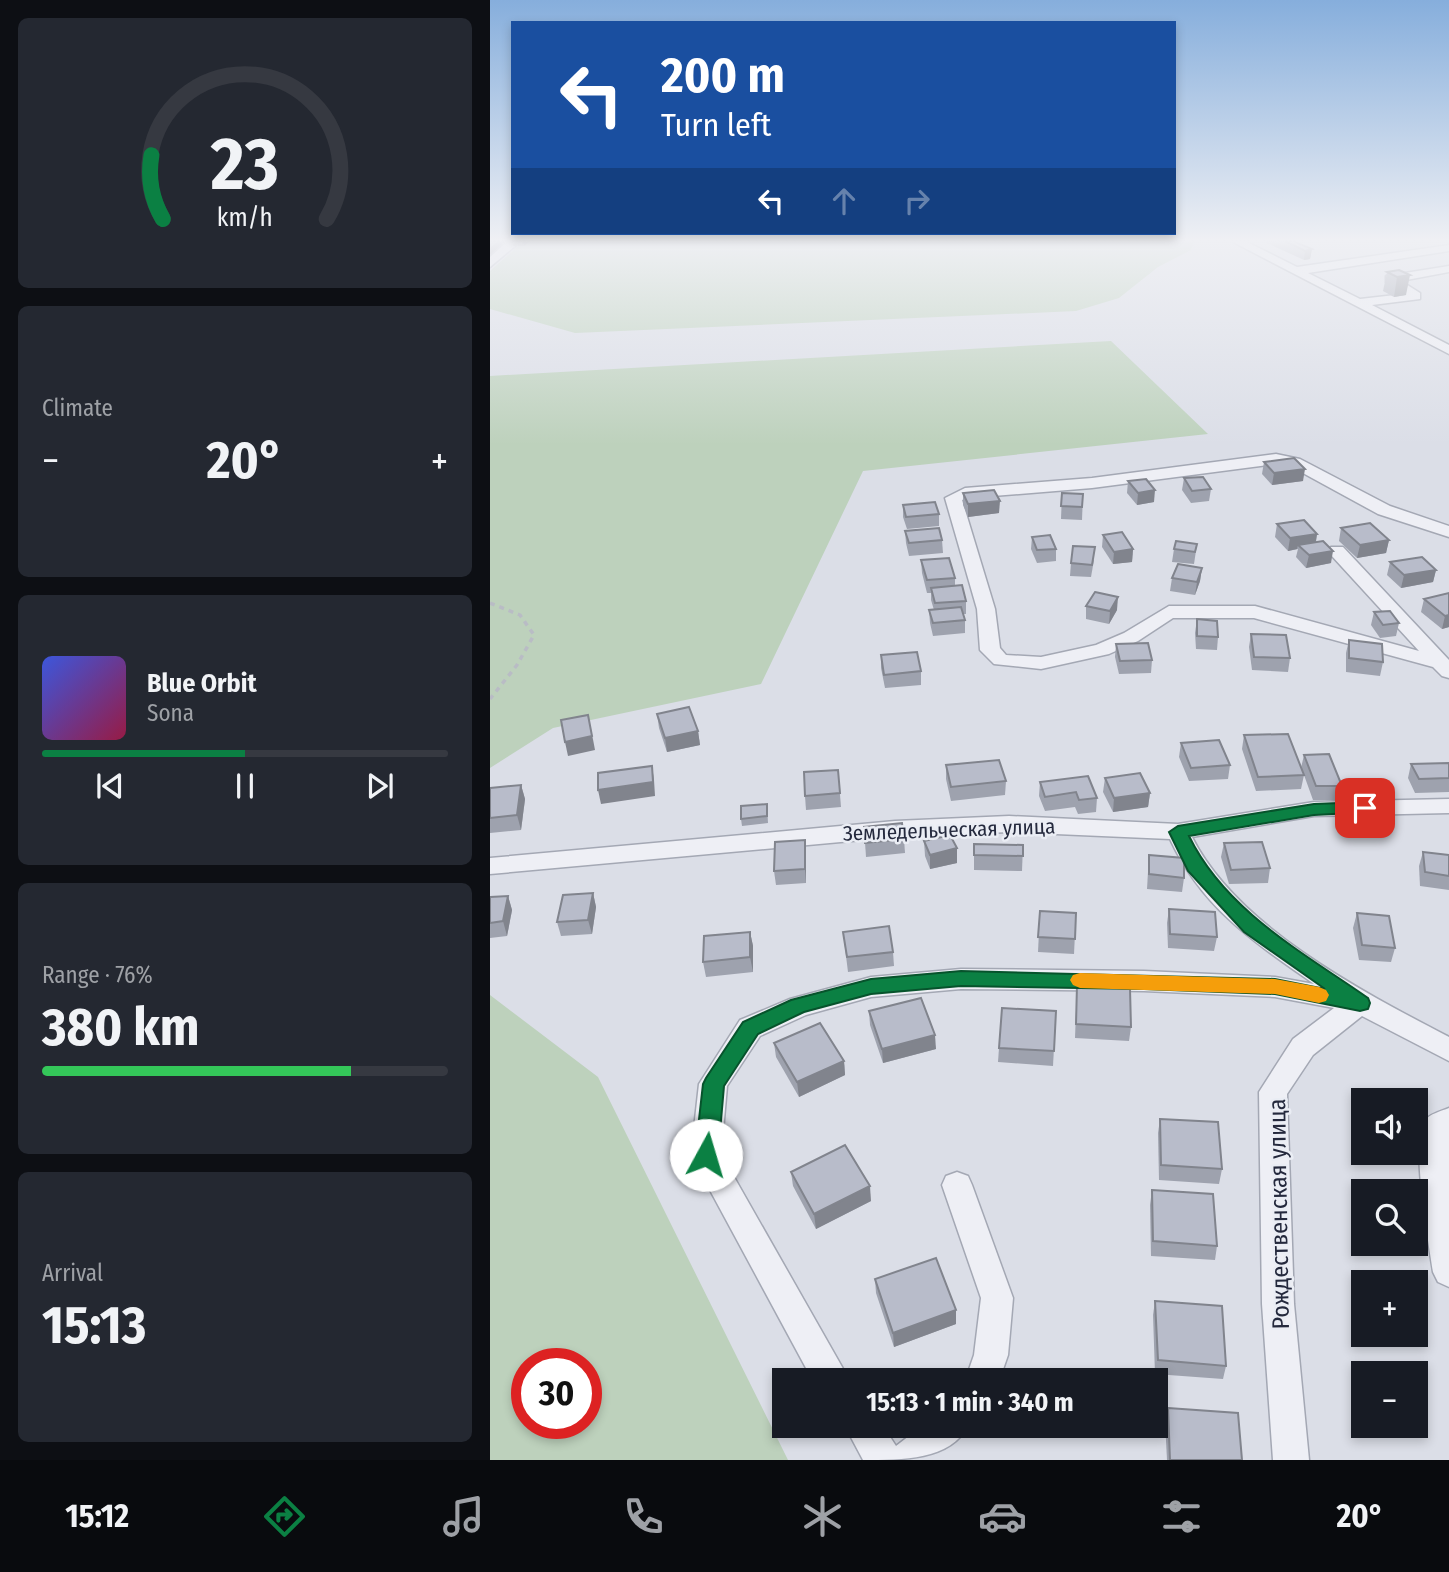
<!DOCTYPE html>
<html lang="en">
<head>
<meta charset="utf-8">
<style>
  body { margin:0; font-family:"Fira Sans Condensed",sans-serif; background:#242831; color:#f1f3f6; height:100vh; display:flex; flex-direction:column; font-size:26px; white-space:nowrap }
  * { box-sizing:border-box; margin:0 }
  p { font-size:23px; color:#9ea1a6 }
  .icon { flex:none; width:38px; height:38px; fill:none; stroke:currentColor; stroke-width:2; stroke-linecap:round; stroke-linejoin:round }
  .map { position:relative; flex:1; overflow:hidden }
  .details { display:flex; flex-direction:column; gap:18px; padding:18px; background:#0d0f14; width:490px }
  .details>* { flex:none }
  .hud { position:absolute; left:21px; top:21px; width:665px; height:214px; border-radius:0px; box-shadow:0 4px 10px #0003; background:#1a4fa0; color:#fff; overflow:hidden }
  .tools { position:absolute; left:861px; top:1088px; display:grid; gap:14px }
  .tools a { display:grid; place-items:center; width:77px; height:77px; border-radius:0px; background:#171b24; box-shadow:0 4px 10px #0003; font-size:35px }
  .speed { position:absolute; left:21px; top:1348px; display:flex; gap:14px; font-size:35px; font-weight:700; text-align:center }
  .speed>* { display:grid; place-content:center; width:91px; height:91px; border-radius:50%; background:#171b24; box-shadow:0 4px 10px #0003; line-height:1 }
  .speed .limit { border:10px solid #d22; background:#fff; color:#111 }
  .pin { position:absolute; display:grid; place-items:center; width:60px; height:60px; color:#fff; margin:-30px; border-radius:14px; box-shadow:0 4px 10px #0006 }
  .me { position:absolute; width:77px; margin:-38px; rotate:6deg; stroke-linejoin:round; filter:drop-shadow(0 0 5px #0008) }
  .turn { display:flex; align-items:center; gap:24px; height:147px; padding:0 35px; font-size:32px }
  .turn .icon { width:91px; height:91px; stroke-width:2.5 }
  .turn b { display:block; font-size:49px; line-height:60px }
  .lanes { display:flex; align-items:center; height:66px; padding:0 35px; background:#0003; justify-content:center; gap:35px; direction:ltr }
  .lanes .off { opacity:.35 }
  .big { font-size:52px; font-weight:700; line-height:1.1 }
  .details .card { flex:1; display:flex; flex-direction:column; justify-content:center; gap:10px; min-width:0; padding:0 24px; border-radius:10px; background:#242831 }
  .details .dial { align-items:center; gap:0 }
  .dial svg { height:182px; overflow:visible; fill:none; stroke:#363941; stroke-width:7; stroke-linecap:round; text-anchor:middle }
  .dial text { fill:#f1f3f6; stroke:none }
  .song { display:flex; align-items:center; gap:21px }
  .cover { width:84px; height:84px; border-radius:10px; background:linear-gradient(135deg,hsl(230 70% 55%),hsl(340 70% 35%)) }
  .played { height:7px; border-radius:4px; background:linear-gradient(90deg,#0b8043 50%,#363941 50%) }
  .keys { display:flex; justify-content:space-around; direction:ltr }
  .heat { display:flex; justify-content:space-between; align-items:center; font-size:38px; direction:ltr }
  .charge { height:10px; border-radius:5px; background:linear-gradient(90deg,#34c759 76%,#363941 0) }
  .trip { position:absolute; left:282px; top:1368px; width:396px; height:70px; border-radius:0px; background:#171b24; box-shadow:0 4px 10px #0003; font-weight:700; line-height:70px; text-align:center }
  .dock { display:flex; height:112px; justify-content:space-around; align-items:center; background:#090b0e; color:#9ea1a6 }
  .dock .icon { width:49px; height:49px }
  .dock .selected { color:#0b8043 }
  .dock b { font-size:32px; color:#f1f3f6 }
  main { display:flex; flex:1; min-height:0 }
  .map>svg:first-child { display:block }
  .green { fill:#bdd1bc; fill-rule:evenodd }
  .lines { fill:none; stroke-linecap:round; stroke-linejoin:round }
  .minor-casing { stroke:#a4a8b4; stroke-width:3 }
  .path { stroke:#b9bcc5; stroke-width:3.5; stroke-dasharray:5 5; stroke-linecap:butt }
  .minor { fill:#eeeff5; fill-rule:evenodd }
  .wall { fill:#9ea2ae }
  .shaded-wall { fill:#81848d }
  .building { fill:#b8bcca; stroke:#81848d; stroke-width:2 }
  .route { fill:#0b8043; stroke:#07532c; stroke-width:2 }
  .slow { fill:#f59e0b }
  .labels { text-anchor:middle; stroke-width:5; stroke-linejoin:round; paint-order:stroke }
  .street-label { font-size:21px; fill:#24293d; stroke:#eaedf4 }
  .near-street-label { font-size:24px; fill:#24293d; stroke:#eaedf4 }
</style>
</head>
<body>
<main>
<section class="details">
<div class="card dial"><svg viewBox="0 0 100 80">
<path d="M14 69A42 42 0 1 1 86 69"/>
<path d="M14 69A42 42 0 0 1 9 41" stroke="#0b8043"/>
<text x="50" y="56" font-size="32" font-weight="700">23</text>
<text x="50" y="72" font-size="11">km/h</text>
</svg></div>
<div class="card"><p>Climate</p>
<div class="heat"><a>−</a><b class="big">20°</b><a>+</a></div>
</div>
<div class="card">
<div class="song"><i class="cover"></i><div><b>Blue Orbit</b><p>Sona</p></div></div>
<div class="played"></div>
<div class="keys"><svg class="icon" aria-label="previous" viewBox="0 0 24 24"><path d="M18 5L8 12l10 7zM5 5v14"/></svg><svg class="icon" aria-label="pause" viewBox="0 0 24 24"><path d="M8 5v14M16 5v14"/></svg><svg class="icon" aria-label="next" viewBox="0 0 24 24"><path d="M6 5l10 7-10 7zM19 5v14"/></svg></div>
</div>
<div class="card"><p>Range · 76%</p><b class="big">380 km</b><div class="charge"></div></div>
<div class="card"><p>Arrival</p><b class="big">15:13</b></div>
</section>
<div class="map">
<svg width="959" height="1460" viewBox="0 0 959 1460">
  <rect width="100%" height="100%" fill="#dbdee7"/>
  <g class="green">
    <path d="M34 241H704L701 250 668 267 629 298 586 311 85 333 0 309V271Z"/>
    <path d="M621 341 718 434 373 471 271 684 63 728 0 768V376Z"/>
    <path d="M0 995 108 1077 298 1460H0ZM37 1363H96V1423H37Z"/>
  </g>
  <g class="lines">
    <g class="minor-casing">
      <g id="minor">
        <path d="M18 241H31L0 267V257Z"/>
        <path d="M741 241H755L807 267 959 245V251L818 273 870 299 914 294 896 282V276L959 266V272L911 281 930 293V299L882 305 959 345V354Z"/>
        <path d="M786 454 810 459 900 506 959 526V537L888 514 800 466 786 464 602 488 478 498 472 500 505 609 510 648 516 655 551 657 606 645 634 633 679 606H765L929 651 841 555 838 551 841 547H853L959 660V678L952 676 943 667 764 618H683L648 641 619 654 551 669 504 664 490 650 487 609 455 498 475 488 602 478Z"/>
        <path d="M959 799V813L824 816 702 837C747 927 873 992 959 1037V1061L872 1016 823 1055 797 1094 804 1304 819 1460H783L772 1304 769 1092 803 1039 844 1008 785 997 654 991 471 989 381 997 316 1015 270 1036 237 1086 231 1154 360 1381H323L201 1155 209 1084 250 1020 300 999 381 977 471 969 654 971 785 977 824 984C764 942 712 908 680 839L519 832 405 837 0 874V858L405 821 519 816 688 824 824 802Z"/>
        <path d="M959 1108V1287L948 1282 943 1272C939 1245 920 1140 935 1120 940 1114 951 1111 959 1108Z"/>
        <path d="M467 1172 478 1176 482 1185 523 1298 518 1355 509 1381H475L484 1355 491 1298 452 1185 456 1176Z"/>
        <path d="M355 1426H393L406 1446 432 1426H478C460 1460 413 1460 373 1460Z"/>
      </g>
    </g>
    <path class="path" d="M0 603 30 615 44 635 27 665 0 699"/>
    <use href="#minor" class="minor"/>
  </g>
  <g class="wall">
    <path d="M22 241H40L34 246H23Z"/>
    <path d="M777 241H803L822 249 820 259 814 260 777 243Z"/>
    <path d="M909 270 916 295 904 297 893 291 897 272Z"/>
    <path d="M774 462 813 481 782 485 772 474Z"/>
    <path d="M694 478 721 489 719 501 701 503 692 490Z"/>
    <path d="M638 481 664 502 647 505 637 493Z"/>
    <path d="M473 493 509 513 478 517 473 505Z"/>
    <path d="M572 493 593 494 592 520 571 519Z"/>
    <path d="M413 505 449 514V526L417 529 413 517Z"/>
    <path d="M787 524 827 534 826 542 841 563 816 568 806 557 808 549 798 551 785 537Z"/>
    <path d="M851 528 899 540 896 553 867 558 849 541Z"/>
    <path d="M415 531 452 540 453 553 419 556 416 543Z"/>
    <path d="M613 535 643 549 642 562 623 564 612 547Z"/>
    <path d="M542 537 566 549V561L547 563 541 549Z"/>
    <path d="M707 544 704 564 682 562 684 549Z"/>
    <path d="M431 560 465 578V586L476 601V614H473L475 620V633L443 636 440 623 439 610H444L441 600V593H437L432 573Z"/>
    <path d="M604 560 601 577 580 576 581 563Z"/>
    <path d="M900 562 946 570 943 582 911 588 897 575Z"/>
    <path d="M712 568 710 581 705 595 680 591 682 578Z"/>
    <path d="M959 593V627L952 629 931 612 934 599Z"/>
    <path d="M596 606 627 610 619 624 596 619Z"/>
    <path d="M884 612 909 623 906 636 890 638 881 625Z"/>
    <path d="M707 619 728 637 727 650 706 649 705 633Z"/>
    <path d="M761 634 800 658 798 672 762 670 759 647Z"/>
    <path d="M859 640 893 662 890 676 856 672V653Z"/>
    <path d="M626 644 662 660 661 673 629 674 625 657Z"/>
    <path d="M391 655 431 671V685L395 688 391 668Z"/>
    <path d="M167 714 208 731 210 745 177 752 169 728Z"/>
    <path d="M754 735 811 768 814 755 852 786 849 800H823L814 775 811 789 766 791 752 749Z"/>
    <path d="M691 743 740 765 738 779 699 781 689 757Z"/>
    <path d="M959 763V792L925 793 918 778 921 764Z"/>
    <path d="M456 765 516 781 515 795 461 801 456 779Z"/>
    <path d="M348 770 351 807 316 810 315 796Z"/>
    <path d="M615 778 660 793 658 807 623 812 613 792Z"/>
    <path d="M550 782 607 798 606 812 588 814 585 807 555 811 549 796Z"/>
    <path d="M31 785 35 799 31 830 0 833V788Z"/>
    <path d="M277 804 278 823 252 826 251 819Z"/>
    <path d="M374 827 414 839 415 853 376 857Z"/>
    <path d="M434 841 467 848V863L440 869 435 856Z"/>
    <path d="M734 843 780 868 778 883 739 884 731 857Z"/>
    <path d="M484 844 533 845 532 871 484 870Z"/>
    <path d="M933 852 959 855V890L930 886 929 866Z"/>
    <path d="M316 855V883L286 885 284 871Z"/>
    <path d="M659 855 694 878 692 892 657 889Z"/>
    <path d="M103 893 106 907 102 934 71 936 67 922Z"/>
    <path d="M18 896 22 910 17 936 0 938V897Z"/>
    <path d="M679 909 727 937 724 951 678 948 677 923Z"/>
    <path d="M550 911 586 913 584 954 548 952Z"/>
    <path d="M867 913 905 948 901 962 869 960 863 928Z"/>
    <path d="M260 932 263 946V972L216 977 213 962Z"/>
    <path d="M353 932 403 952 404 966 358 972Z"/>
    <path d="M587 985 641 1027 639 1041 585 1038Z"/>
    <path d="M379 1011 446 1049 393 1063 380 1025Z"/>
    <path d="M566 1011 563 1066 508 1062 509 1048Z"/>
    <path d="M284 1043 354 1061 355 1075 309 1097 286 1057Z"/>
    <path d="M670 1119 732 1169 729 1184 669 1180 668 1133Z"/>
    <path d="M301 1172 381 1201 326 1229 303 1186Z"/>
    <path d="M662 1190 727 1246 725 1260 661 1256 660 1205Z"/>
    <path d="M385 1279 466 1324 404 1347 386 1293Z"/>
    <path d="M665 1301 736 1366 733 1379 665 1374 663 1315Z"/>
    <path d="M678 1408 752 1460H677L675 1421Z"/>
  </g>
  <g class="shaded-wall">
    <path d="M10 241H16L0 255V249Z"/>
    <path d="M33 241H40L34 246Z"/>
    <path d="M822 249 820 259 814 260 815 251Z"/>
    <path d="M920 275 916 295 904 297 907 277Z"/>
    <path d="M815 469 813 481 782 485 784 473Z"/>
    <path d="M665 490 664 502 647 505 648 493Z"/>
    <path d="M510 501 509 513 478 517V504Z"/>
    <path d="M827 534 825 546 808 545 807 549 798 551 800 538Z"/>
    <path d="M899 540 896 553 867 558 870 545Z"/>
    <path d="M643 549 642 562 623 564 624 552Z"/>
    <path d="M843 551 841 563 816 568 819 555Z"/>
    <path d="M712 568 710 581 705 595 707 582Z"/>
    <path d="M946 570 943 582 911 588 914 575Z"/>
    <path d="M628 597 627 610 619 624 620 611Z"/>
    <path d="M959 615V627L952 629 955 616Z"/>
    <path d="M101 729 105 750 78 756 75 742Z"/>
    <path d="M208 731 210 745 177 752 175 738Z"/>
    <path d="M162 766 164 780 165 796 111 804 108 790Z"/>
    <path d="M31 785 35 799 31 830 27 815Z"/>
    <path d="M660 793 658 807 623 812 624 798Z"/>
    <path d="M315 840 316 855V883L315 869Z"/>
    <path d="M467 848V863L440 869V855Z"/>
    <path d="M103 893 106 907 102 934 98 920Z"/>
    <path d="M18 896 22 910 17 936 13 921Z"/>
    <path d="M260 932 263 946V972L260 957Z"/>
    <path d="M445 1035 446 1049 393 1063 392 1049Z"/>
    <path d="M354 1061 355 1075 309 1097 307 1082Z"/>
    <path d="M380 1186 381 1201 326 1229 324 1214Z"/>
    <path d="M466 1310V1324L404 1347 403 1333Z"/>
  </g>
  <g class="building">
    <path d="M0 241H10L0 249Z"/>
    <path d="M795 241H803L822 249 815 251Z"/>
    <path d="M909 270 920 275 907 277 897 272Z"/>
    <path d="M804 458 815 469 784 473 774 462Z"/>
    <path d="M713 477 721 489 702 491 694 478Z"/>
    <path d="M656 479 665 490 648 493 638 481Z"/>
    <path d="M504 490 510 501 478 504 473 493Z"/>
    <path d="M572 493 593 494 592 507 571 506Z"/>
    <path d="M445 502 449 514 416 517 413 505Z"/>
    <path d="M814 520 827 534 800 538 787 524Z"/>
    <path d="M880 523 899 540 870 545 851 528Z"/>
    <path d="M449 528 452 540 419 543 415 531Z"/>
    <path d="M632 532 643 549 624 552 613 535Z"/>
    <path d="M560 535 566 549 547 550 542 537Z"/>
    <path d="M686 541 707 544 705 552 684 549Z"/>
    <path d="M833 541 843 551 819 555 808 545Z"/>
    <path d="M583 546 605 547 602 565 581 563Z"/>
    <path d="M932 557 946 570 914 575 900 562Z"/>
    <path d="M459 558 465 578 437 580 431 560Z"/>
    <path d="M688 564 712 568 707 582 682 578Z"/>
    <path d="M472 585 476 601 445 603 441 588Z"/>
    <path d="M605 592 628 597 620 611 596 606Z"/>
    <path d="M959 593V615L955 616 934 599Z"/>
    <path d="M471 607 475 620 443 623 439 610Z"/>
    <path d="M900 611 909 623 893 625 884 612Z"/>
    <path d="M707 619 727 621 728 637 707 636Z"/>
    <path d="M761 634 796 635 800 658 764 657Z"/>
    <path d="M859 640 892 644 893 662 859 658Z"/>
    <path d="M658 643 662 660 630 661 626 644Z"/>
    <path d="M427 652 431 671 394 675 391 655Z"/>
    <path d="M199 707 208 731 175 738 167 714Z"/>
    <path d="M98 715 102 736 75 742 71 720Z"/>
    <path d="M798 734 814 775 768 777 754 735Z"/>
    <path d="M729 740 740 765 701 768 691 743Z"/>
    <path d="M839 754 852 786H826L814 755Z"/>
    <path d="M509 760 516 781 461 787 456 765Z"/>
    <path d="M959 763V778L929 779 921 764Z"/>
    <path d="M162 766 163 782 108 790V773Z"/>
    <path d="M348 770 350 793 315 796 314 772Z"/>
    <path d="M650 773 660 793 624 798 615 778Z"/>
    <path d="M598 776 607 798 589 800 586 792 555 797 550 782Z"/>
    <path d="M31 785 27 815 0 818V788Z"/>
    <path d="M277 804V816L251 819V806Z"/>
    <path d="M412 823 414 839 375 843 374 827Z"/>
    <path d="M460 835 467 848 440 855 434 841Z"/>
    <path d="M315 840V869L284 871 285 842Z"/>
    <path d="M772 842 780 868 741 870 734 843Z"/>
    <path d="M484 844 533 845V856L484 855Z"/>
    <path d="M933 852 959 855V876L935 872Z"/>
    <path d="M659 855 694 858V878L659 874Z"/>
    <path d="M103 893 98 920 67 922 73 895Z"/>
    <path d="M18 896 13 921 0 923V897Z"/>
    <path d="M679 909 725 912 727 937 680 934Z"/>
    <path d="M550 911 586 913 585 939 548 937Z"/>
    <path d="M867 913 899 916 905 948 872 945Z"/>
    <path d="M399 926 403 952 357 957 353 932Z"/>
    <path d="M260 932V957L213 962 214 936Z"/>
    <path d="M587 985 640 989 641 1027 586 1024Z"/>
    <path d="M431 998 445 1035 392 1049 379 1011Z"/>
    <path d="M512 1008 566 1011 564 1051 509 1048Z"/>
    <path d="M330 1023 354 1061 307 1082 284 1043Z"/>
    <path d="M670 1119 728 1122 732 1169 671 1165Z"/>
    <path d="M355 1145 380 1186 324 1214 301 1172Z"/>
    <path d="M662 1190 723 1194 727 1246 663 1241Z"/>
    <path d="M446 1258 466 1310 403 1333 385 1279Z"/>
    <path d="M665 1301 732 1306 736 1366 668 1360Z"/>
    <path d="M678 1408 748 1413 752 1460H680Z"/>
  </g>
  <linearGradient id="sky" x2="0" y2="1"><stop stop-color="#86aedc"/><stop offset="0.54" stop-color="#eff0f4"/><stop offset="1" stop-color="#eff0f4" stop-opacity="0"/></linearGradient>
  <rect width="959" height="445" fill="url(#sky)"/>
  <path class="route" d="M875 802 884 808 881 812 824 815 699 836C735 910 812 952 878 998L880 1003 878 1009 870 1011 785 994 654 989 471 986 381 994 314 1012 268 1034 234 1086 228 1155 224 1161 216 1164 209 1161 205 1155 213 1084 216 1078 253 1022 301 1000 381 979 471 971 785 979 835 989 754 932 698 871 679 832 688 826 824 804Z"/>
  <path class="slow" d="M590 973 785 979 829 987 836 990 839 995 836 1001 829 1003 785 994 590 988 583 985 580 980 583 975Z"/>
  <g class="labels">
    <g class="street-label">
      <text transform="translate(459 830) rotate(-2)" y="7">Земледельческая улица</text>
    </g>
    <g class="near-street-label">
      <text transform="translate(789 1214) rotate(-91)" y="8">Рождественская улица</text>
    </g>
  </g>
</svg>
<div class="tools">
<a><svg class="icon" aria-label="sound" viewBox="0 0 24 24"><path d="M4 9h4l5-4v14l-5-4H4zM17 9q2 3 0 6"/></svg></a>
<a><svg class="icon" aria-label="search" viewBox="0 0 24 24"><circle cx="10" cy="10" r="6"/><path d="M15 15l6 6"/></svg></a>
<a>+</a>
<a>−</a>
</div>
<div class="speed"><div class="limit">30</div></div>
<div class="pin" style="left:875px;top:808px;background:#d93025"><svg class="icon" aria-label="arrive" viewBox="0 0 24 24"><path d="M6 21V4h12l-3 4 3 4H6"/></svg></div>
<svg class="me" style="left:216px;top:1155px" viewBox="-20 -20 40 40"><circle r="19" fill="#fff"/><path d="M0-13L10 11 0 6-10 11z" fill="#0b8043"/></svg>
<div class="trip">15:13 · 1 min · 340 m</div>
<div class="hud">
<div class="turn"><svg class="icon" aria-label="left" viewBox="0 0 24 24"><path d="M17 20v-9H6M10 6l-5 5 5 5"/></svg><div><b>200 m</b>Turn left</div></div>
<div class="lanes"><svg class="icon" aria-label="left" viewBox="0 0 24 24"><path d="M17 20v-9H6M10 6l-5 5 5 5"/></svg><svg class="icon off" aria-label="ahead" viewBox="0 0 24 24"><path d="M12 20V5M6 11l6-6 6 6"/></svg><svg class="icon off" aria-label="right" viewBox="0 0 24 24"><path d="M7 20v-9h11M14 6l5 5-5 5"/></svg></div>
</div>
</div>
</main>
<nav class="dock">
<b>15:12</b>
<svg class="icon selected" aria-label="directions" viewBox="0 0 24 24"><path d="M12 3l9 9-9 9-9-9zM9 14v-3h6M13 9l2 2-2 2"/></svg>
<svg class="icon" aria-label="music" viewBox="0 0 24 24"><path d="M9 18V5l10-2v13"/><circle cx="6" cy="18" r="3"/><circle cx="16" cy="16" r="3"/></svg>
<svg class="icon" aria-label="phone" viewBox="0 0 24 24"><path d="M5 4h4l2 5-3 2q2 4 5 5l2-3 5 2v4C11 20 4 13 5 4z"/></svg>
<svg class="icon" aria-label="climate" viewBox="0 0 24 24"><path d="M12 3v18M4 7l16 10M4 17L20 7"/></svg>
<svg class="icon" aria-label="car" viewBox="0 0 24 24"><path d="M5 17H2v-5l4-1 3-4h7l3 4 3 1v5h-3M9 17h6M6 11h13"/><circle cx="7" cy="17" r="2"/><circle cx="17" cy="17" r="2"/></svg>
<svg class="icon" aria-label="filters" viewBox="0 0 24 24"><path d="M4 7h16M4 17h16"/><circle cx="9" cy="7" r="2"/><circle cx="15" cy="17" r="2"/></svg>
<b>20°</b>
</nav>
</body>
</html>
